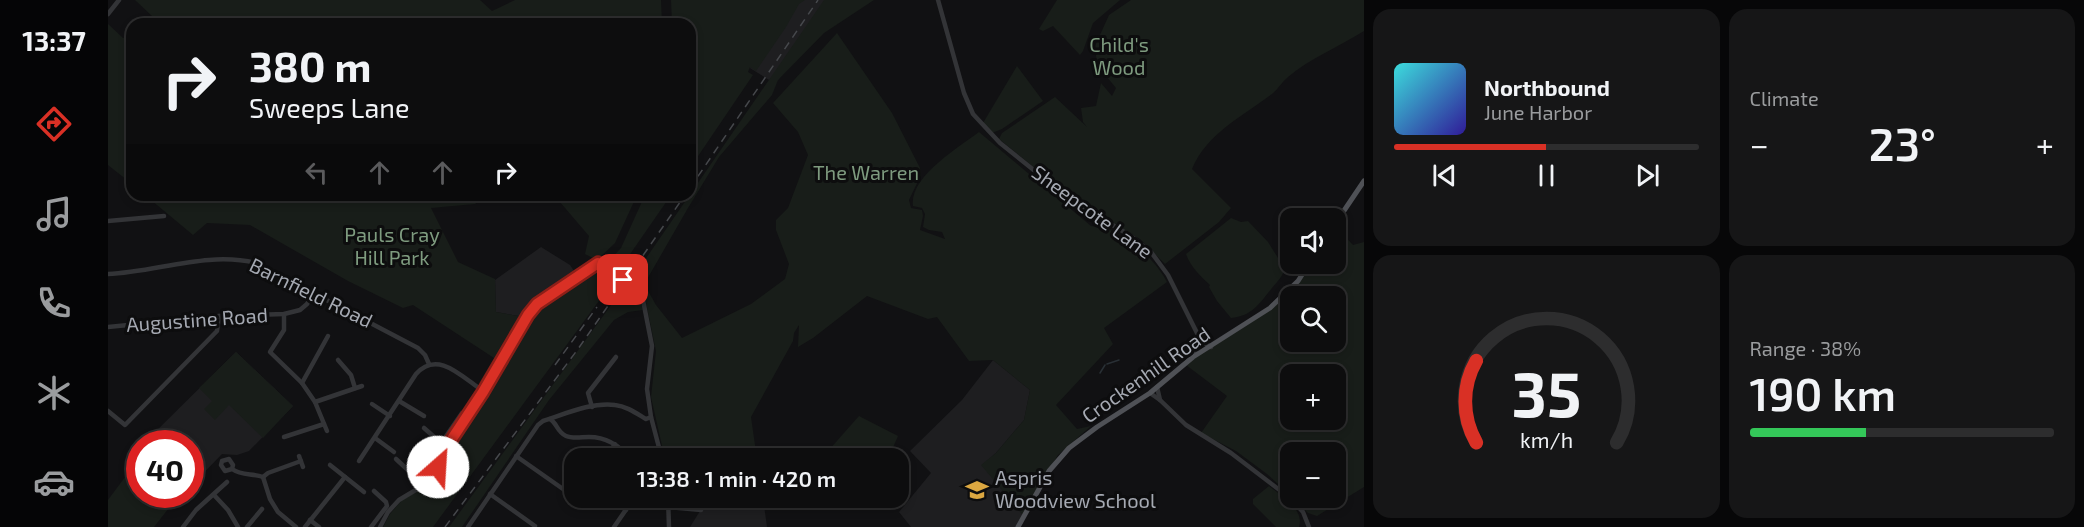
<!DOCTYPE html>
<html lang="en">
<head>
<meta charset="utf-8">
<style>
  body { margin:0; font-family:"Exo 2",sans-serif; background:#161617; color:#f1f3f6; height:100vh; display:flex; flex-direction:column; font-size:22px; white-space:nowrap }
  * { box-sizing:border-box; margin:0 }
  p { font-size:20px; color:#9a9c9e }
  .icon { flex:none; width:33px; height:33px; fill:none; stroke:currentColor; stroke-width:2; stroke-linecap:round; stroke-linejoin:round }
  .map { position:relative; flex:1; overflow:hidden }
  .details { display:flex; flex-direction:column; gap:9px; padding:9px; background:#070708; width:720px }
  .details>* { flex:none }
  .top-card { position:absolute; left:18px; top:18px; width:570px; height:183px; border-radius:18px; box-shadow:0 3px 9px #0003,0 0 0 2px #2d2d2e; background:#0d0d0e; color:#f1f3f6; overflow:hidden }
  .controls { position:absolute; left:1172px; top:208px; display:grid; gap:12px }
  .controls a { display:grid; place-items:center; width:66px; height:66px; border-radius:12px; background:#0d0d0e; box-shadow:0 3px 9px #0003,0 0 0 2px #2d2d2e; font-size:30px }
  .speed { position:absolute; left:18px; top:430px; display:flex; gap:12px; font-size:30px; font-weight:700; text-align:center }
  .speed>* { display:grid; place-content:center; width:78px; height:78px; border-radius:50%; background:#0d0d0e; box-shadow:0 3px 9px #0003,0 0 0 2px #2d2d2e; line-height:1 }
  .speed .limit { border:9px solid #d22; background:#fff; color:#111 }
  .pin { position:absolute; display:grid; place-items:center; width:51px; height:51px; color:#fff; margin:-26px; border-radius:12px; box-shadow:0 3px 9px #0006 }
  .me { position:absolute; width:66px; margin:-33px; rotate:26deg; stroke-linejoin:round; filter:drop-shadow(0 0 4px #0008) }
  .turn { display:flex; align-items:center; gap:21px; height:126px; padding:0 24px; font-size:27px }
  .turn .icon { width:78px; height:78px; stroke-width:2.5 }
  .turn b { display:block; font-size:42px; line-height:51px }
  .lanes { display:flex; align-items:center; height:57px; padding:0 24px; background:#0003; justify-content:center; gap:30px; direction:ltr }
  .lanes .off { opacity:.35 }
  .big { font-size:45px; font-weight:600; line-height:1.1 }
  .details .tile { flex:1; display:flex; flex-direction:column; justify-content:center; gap:9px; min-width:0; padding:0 21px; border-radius:18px; background:#161617 }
  .details .dial { align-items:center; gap:0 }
  .dial svg { height:156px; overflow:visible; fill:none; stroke:#2d2d2e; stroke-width:7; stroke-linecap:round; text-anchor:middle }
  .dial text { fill:#f1f3f6; stroke:none }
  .song { display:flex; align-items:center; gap:18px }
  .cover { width:72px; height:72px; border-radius:9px; background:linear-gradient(135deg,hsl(180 70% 55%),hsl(250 70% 35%)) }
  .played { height:6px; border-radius:3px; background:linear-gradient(90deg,#d93025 50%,#2d2d2e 50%) }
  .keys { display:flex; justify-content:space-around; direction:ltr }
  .heat { display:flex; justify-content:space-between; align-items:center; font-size:33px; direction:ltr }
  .charge { height:9px; border-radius:4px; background:linear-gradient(90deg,#34c759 38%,#2d2d2e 0) }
  .details .tiles { flex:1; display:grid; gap:9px; grid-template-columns:repeat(2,1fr) }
  .trip { position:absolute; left:456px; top:448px; width:345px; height:60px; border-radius:18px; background:#0d0d0e; box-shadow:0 3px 9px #0003,0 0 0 2px #2d2d2e; font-weight:600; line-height:60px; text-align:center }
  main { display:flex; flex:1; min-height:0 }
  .tab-bar { display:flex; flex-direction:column; width:108px; justify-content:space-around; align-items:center; background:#050506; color:#9a9c9e }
  .tab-bar .icon { width:42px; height:42px }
  .tab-bar .active { color:#d93025 }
  .tab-bar b { font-size:27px; color:#f1f3f6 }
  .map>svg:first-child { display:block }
  .built { fill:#1e1e20 }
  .green { fill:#181d19; fill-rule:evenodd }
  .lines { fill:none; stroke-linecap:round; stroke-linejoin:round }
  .stream { stroke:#293035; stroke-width:1.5 }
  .minor { stroke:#333437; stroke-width:4.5 }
  .major { stroke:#4f5156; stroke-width:5 }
  .rail { stroke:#46484c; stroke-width:1.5; stroke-dasharray:8 6; stroke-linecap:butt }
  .route-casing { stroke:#8d1f18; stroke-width:15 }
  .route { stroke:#d93025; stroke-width:10 }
  .labels { text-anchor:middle; stroke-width:6; stroke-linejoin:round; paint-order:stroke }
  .park-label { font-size:20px; fill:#7e9b7f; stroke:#0d0d0e }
  .street-label { font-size:20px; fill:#a5a9b2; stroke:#0d0d0e }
  .poi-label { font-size:20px; fill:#a5a9b2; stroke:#0d0d0e; text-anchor:start }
</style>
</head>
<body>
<main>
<nav class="tab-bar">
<b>13:37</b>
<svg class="icon active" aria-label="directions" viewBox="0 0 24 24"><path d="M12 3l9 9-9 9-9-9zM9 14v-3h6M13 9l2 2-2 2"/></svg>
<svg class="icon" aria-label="music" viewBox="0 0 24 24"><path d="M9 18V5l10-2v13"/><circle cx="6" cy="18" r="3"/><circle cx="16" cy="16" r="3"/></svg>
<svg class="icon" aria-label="phone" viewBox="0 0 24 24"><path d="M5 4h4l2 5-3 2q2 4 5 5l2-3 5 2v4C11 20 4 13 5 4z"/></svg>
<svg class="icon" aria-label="climate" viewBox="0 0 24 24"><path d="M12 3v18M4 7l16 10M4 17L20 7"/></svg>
<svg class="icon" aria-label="car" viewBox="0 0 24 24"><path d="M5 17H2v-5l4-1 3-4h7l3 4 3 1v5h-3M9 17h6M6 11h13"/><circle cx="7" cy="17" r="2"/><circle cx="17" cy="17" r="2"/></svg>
</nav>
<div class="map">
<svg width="1256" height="527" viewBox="0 0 1256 527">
  <rect width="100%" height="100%" fill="#111113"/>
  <g class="built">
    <path d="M683 0H732L670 80H661L642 68 661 26Z"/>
    <path d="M433 247 462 265 466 271 427 298 416 317 388 312 387 280Z"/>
    <path d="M128 352 185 406 141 451 129 455 114 454 83 486 82 444H35Z"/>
    <path d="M885 360 922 390 916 420 888 453 874 465 915 515 908 527H803L791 512 823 473 802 451 854 400Z"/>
    <path d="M606 498H655L659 527H582L592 511 591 500Z"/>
  </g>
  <g class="green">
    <path d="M27 0H372L384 11 407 0H553L554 24H42L44 16Z"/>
    <path d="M563 0H697L691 4 678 27 648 71 642 67 640 72 645 75 582 168V24H564Z"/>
    <path d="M716 0H766L716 33 670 80 664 95 611 157 580 208 534 288 523 280Z"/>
    <path d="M949 0H1012L985 23 975 51 972 55 945 26 935 31 931 29Z"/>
    <path d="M1023 0H1256V31C1232 46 1201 59 1180 77 1174 82 1170 89 1164 94 1135 116 1099 133 1084 169L1123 208 1111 222 1057 264 1032 239 974 206 891 139 894 133 947 97 979 127 975 122 973 108 988 106 993 83 1004 96 1008 88 989 65 987 46 1001 15Z"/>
    <path d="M0 24 15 38 24 36V184L0 165Z"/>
    <path d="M729 33 784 113 812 168 813 175 801 200 803 208 814 210 815 216 812 230 837 239 834 232 821 230 815 227 817 214 814 208 805 206C801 177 850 148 871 132L983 226C989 227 997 227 1002 230 1025 240 1048 261 1059 282L996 328 1005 344 948 405 969 429 983 426 950 455 915 515 873 465 888 453 916 420 922 390 885 360 861 361 829 317 820 319 759 296 705 338 690 347 691 325 686 333 685 341 643 417 649 459H557L543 397 548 351 536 293 539 289 548 305 574 338 643 304 677 279 681 264 668 230V220L680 208 700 155 690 132 665 103Z"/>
    <path d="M909 66 935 101 894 129 884 133 875 123Z"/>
    <path d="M37 195H380L367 204 323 208 350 262 387 279 388 312 416 317 377 383H371L386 358 305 305 295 308 240 281 142 225 99 223 85 235Z"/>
    <path d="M446 195H529L507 243 489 260 477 254 481 236Z"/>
    <path d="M537 195H563L509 273 497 265 513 248Z"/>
    <path d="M1123 218 1133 222 1140 221 1160 242 1177 269C1174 277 1169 282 1164 288 1151 304 1144 316 1123 318L1109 301 1101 287 1102 285C1093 277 1082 266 1078 254Z"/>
    <path d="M1229 228 1245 245 1256 242V487L1209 516 1200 513 1185 498H1227V453H1182V495L1159 474 1128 451 1093 433 1119 396 1078 365 1086 358C1132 329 1173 310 1204 264H1227V231ZM1182 297H1227V342H1182ZM1182 375H1227V420H1182Z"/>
    <path d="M490 267 507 279 325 527H275L282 514 294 500 314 489 322 482 337 452 425 315 434 305Z"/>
    <path d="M517 286 531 297 535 310 520 312 506 320 441 400 354 527H341Z"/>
    <path d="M128 352 185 406 155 438 121 405 107 420 96 409 104 401 91 388Z"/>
    <path d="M751 416 790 436 780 459H713Z"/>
    <path d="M23 469 31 476 32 495H53L64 504 46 527H0V500Z"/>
    <path d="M1161 486C1173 496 1197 509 1191 527H1168L1145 504V499Z"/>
  </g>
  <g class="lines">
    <g class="stream">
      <path d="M999 364 1011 360"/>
      <path d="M992 373 997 365"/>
    </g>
    <g class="minor">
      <path d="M830 0 856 93 865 114 892 143 967 203 1023 236 1043 252 1060 275 1093 341 1103 347"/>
      <path d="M0 14 11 0"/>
      <path d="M0 221 56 216"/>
      <path d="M0 274C49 272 99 251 148 263L310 348 317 355 321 364"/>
      <path d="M176 314V330L162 352 194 383 207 402 219 431"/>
      <path d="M0 327 111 316 176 314 192 310 199 304 206 292"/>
      <path d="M1087 355 1090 350 1089 337"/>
      <path d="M230 360 243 375 247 388"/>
      <path d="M194 383 220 336"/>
      <path d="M1049 387 1052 400"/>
      <path d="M1042 393 1052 400 1078 425 1123 453 1182 498"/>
      <path d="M291 401 316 416"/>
      <path d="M207 402 254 386"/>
      <path d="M264 404 282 416"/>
      <path d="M484 407 480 393 508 357"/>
      <path d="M0 411 17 425 109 331 111 316"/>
      <path d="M442 419C449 423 449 432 458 436 465 439 473 437 481 437 498 437 512 446 522 459"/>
      <path d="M316 428 332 442V445L317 471 323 479"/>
      <path d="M176 437 216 424"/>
      <path d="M267 438 286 452"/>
      <path d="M332 445 354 413"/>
      <path d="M191 456 195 467"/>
      <path d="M408 456 455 489"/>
      <path d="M288 459 302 472 311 488"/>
      <path d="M497 459 507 444"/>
      <path d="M251 461 308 374C330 349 355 378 375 391"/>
      <path d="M222 465 256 492"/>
      <path d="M124 469 125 465 121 459 114 461 113 465 117 471 124 469C134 476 144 473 155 477L162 499 170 512 188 527"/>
      <path d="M155 477 160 473 193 461"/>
      <path d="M460 492 466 493"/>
      <path d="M382 494 427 526"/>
      <path d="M106 495 120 510 130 527"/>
      <path d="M501 498 518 510"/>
      <path d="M560 498 561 527"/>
      <path d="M1182 498 1195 512 1201 527"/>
      <path d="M560 507 593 510"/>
      <path d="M202 520 211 527"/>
      <path d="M75 527 88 510 119 482"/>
      <path d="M139 527 154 509"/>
      <path d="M197 527 237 477"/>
      <path d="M263 527 279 506 278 502 266 491"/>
      <path d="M272 527 280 512 291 500 316 485 323 479 330 467 336 451 375 391 417 320 429 304 491 263 534 295 544 346 539 389 543 417 554 459"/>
      <path d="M360 527 430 425 435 421C457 414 483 402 507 405 518 406 528 413 538 419L543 417"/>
      <path d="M506 527 526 498"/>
    </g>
    <g class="major">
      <path d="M1227 224 1256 181"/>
      <path d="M910 527 941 471 961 448 989 427 1042 393 1085 357 1162 308 1190 281 1201 264"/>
    </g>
    <g class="rail">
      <path d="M582 188 710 0"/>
      <path d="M447 365 489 307"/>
      <path d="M337 527 470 349 577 195"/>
    </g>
  </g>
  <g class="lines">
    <g class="route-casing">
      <path id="route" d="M330 467 336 451 375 392 420 315 429 304 490 263 515 280"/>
    </g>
    <use href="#route" class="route"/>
  </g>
  <defs>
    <g id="school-bare" transform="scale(1.8)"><path d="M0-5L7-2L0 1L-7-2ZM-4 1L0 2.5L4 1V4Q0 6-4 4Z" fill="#dba741" stroke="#0d0d0e" stroke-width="2.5" paint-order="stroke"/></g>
  </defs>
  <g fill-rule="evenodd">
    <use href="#school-bare" x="869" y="490"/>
  </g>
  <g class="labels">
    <g class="park-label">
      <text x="1011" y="52">Child's<tspan x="1011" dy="23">Wood</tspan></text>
      <text x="758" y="180">The Warren</text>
      <text x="284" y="242">Pauls Cray<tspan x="284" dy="23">Hill Park</tspan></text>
    </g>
    <g class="street-label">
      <text transform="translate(984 212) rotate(36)" y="7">Sheepcote Lane</text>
      <text transform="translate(203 293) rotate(26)" y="7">Barnfield Road</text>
      <text transform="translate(89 320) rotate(-4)" y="7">Augustine Road</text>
      <text transform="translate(1038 375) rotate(-35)" y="7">Crockenhill Road</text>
    </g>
    <g class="poi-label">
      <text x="887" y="485">Aspris<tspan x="887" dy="23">Woodview School</tspan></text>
    </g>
  </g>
</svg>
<div class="controls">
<a><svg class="icon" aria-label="sound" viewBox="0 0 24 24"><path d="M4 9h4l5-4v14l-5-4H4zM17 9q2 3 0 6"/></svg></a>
<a><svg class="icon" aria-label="search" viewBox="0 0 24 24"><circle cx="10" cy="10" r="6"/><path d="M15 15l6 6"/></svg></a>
<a>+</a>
<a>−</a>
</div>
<div class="speed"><div class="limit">40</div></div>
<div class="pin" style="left:515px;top:280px;background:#d93025"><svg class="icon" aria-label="arrive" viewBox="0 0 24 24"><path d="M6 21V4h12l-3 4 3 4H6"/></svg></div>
<svg class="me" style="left:330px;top:467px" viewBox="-20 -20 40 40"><circle r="19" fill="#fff"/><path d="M0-13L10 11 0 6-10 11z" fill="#d93025"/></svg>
<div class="trip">13:38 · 1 min · 420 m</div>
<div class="top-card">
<div class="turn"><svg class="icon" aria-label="right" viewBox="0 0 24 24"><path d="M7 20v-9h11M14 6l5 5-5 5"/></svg><div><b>380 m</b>Sweeps Lane</div></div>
<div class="lanes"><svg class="icon off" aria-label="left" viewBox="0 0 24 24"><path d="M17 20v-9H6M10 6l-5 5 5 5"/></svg><svg class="icon off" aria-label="ahead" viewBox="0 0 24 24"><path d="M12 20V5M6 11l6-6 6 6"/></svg><svg class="icon off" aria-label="ahead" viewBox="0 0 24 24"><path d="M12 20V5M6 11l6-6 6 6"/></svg><svg class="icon" aria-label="right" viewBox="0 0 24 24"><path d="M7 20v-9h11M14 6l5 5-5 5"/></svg></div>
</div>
</div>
<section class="details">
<div class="tiles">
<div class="tile">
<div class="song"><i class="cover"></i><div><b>Northbound</b><p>June Harbor</p></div></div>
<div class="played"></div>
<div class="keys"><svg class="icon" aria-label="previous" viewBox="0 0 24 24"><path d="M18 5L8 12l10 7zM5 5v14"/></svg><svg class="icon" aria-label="pause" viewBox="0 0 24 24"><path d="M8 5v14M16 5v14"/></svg><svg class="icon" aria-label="next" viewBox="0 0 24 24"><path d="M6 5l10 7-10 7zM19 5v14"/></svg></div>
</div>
<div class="tile"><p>Climate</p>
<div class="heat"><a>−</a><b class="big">23°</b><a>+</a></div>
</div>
<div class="tile dial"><svg viewBox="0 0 100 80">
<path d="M14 69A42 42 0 1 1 86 69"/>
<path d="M14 69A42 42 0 0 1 14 27" stroke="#d93025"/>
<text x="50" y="56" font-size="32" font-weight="700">35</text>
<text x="50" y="72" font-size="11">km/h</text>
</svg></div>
<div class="tile"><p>Range · 38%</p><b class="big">190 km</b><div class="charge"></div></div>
</div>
</section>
</main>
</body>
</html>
